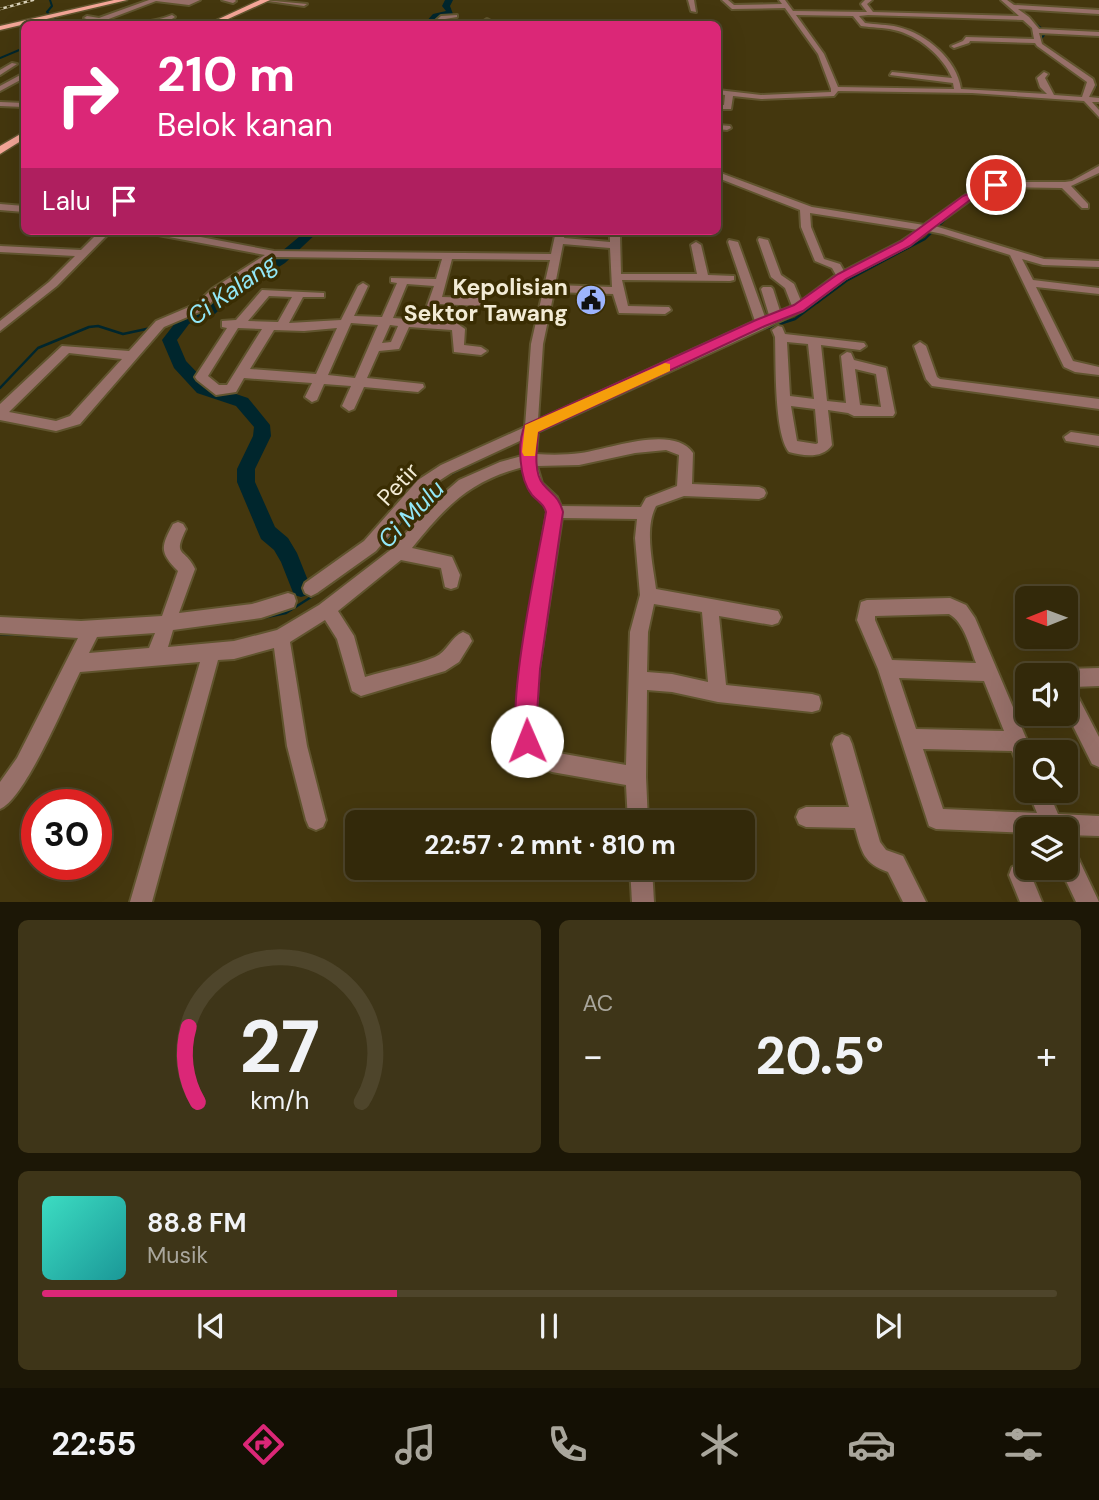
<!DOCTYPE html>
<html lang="id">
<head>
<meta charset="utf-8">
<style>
  body { margin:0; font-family:"DM Sans",sans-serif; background:#3e3518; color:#f1f3f6; height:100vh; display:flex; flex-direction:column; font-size:26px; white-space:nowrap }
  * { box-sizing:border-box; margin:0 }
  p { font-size:23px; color:#a9a69c }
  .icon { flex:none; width:38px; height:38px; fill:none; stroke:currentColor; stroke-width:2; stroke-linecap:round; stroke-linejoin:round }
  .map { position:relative; height:902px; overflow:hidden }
  .side { display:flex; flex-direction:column; gap:18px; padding:18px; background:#1c1706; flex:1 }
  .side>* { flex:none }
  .guide { position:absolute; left:21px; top:21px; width:700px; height:214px; border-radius:10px; box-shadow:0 7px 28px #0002,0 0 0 2px #4e452b; background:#db2777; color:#fff; overflow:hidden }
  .needle { width:46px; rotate:269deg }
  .controls { position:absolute; left:1015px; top:586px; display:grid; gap:14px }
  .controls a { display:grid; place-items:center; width:63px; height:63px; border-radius:10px; background:#33290a; box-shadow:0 7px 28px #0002,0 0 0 2px #4e452b; font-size:35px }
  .speed { position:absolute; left:21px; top:789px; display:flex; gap:14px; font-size:35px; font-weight:700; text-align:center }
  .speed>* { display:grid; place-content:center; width:91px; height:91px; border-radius:50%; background:#33290a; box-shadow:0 7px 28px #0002,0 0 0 2px #4e452b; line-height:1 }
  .speed .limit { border:10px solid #d22; background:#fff; color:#111 }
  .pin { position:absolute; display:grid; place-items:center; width:60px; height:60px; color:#fff; margin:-30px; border:4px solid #fff; border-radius:50%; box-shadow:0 2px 7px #0007 }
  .me { position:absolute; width:77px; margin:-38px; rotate:359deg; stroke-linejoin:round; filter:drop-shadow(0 0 5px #0008) }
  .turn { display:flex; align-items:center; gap:24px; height:147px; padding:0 21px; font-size:32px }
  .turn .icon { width:91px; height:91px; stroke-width:2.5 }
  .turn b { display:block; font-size:49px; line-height:60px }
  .then { display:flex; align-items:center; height:66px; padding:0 21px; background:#0003; gap:14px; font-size:26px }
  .big { font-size:52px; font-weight:700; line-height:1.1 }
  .side .card { flex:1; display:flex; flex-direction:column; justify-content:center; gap:10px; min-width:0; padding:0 24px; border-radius:10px; background:#3e3518 }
  .side .dial { align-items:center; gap:0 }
  .dial svg { height:182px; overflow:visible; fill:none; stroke:#4e452b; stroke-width:7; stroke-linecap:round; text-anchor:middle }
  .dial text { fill:#f1f3f6; stroke:none }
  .song { display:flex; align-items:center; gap:21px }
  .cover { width:84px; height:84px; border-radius:10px; background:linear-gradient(135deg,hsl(170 70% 55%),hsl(180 70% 35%)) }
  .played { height:7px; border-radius:4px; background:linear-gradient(90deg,#db2777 35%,#4e452b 35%) }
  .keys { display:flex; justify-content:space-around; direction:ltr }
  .heat { display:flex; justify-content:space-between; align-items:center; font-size:38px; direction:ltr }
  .side .tiles { flex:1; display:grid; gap:18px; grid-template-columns:1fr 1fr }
  .card:last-child { grid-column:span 2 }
  .trip { position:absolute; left:345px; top:810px; width:410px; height:70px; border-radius:10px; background:#33290a; box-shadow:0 7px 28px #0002,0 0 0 2px #4e452b; font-weight:700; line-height:70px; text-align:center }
  .dock { display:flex; height:112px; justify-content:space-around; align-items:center; background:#141004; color:#a9a69c }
  .dock .icon { width:49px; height:49px }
  .dock .selected { color:#db2777 }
  .dock b { font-size:32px; color:#f1f3f6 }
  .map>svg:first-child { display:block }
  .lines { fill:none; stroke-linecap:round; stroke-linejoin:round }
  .stream-far1 { stroke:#00262d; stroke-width:2 }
  .stream { stroke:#00262d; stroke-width:2.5 }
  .river { fill:#00262d; fill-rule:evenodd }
  .minor-casing { stroke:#60542e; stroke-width:4 }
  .major-casing { stroke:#60542e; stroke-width:3 }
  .minor { fill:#977069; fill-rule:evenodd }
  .major { fill:#f4a698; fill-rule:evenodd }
  .rail-casing { stroke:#d6ceb5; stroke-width:2.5 }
  .rail { stroke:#3a2d03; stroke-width:2; stroke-dasharray:3.5; stroke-linecap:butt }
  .route { fill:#db2777; stroke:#8e194d; stroke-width:2 }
  .slow { fill:#f59e0b }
  .labels { text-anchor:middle; stroke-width:7; stroke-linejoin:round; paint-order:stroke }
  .poi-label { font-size:23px; font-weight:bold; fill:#f2ebd5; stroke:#3a2d03; text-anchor:end }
  .street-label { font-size:23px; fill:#f2ebd5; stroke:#3a2d03 }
  .water-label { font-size:24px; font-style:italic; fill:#92e8f8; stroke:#3a2d03 }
</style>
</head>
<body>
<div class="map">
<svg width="1099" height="902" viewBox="0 0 1099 902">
  <rect width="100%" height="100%" fill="#44370e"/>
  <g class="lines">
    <g class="stream-far1">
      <path d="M50 0 52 6 47 12 56 20 54 24"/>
      <path d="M1017 8 1042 29 1044 35 1039 41"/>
      <path d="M0 58 24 48"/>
      <path d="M1091 80 1096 86 1091 91"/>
      <path d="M1071 187 1084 180"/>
      <path d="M817 303 848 280 925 239 948 217"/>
    </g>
    <g class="stream">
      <path d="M171 323 184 321"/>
      <path d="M761 330 795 319 819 301"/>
      <path d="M0 388 38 348 89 327 98 326 123 334 151 328"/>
      <path d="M535 434 637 387"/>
      <path d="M444 477 520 441"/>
      <path d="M333 582 385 543 429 487"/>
      <path d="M262 618 286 613 319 592"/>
      <path d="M0 634 78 638"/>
    </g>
    <g class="river">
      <path d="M445 0H453L450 6 453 14 439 18 431 24H424L433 14 446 11 442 6Z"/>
      <path d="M306 231H319L285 263 233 296 215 314 189 324 177 340 186 361 209 385 248 398 270 425 271 436 255 469V482L275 527 288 538 297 553 311 588 308 595 301 597 294 595 281 562 274 550 261 539 237 482V469L253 436 254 427 236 406 197 393 174 368 162 340 179 318 205 308 223 290 275 257Z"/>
    </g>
    <g class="minor-casing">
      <g id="minor">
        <path d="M149 0H200L189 5 156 1 106 20C130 23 150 24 172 15L175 17C157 30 104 27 84 18L87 16 99 18Z"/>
        <path d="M222 0H235L236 1 233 3Z"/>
        <path d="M262 0 307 4 304 6Z"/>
        <path d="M688 0H694L696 12 691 11Z"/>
        <path d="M722 0H728L734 5 782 4 779 0H785L793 11 867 12 861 4 865 0H872L867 4 873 12 1019 16 1001 0H1007L1014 5 1099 10V14L1018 9 1029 17 1039 29 1099 32V36L1039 33 1042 44 1093 79 1095 85 1089 97 1099 98V102H1092L1099 110V117L1084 101 972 93 838 91 834 96 761 99 733 96 731 109H718V105H724L725 95 718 94V90L761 95 831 92V89L818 54 785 8 732 9ZM796 15 853 16 861 26C872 28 883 27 894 30 918 35 943 56 952 78L892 72 890 75 953 83 954 89 838 87 824 54ZM868 15 1023 20 1032 28 1034 39 966 37 963 41 951 46 954 48 969 43 970 41 1035 43 1037 46 1087 82 1082 97 1054 95 1045 78 1048 74 1044 72 1037 78 1040 87 1047 94 961 89C957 60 927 34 898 27 887 24 876 25 865 23L859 16Z"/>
        <path d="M457 15V17L445 19 438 24H432L441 16Z"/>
        <path d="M487 19 489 20 491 24H485L484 21Z"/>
        <path d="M12 63 17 64 0 75V70Z"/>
        <path d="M24 73V78L0 91V86Z"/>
        <path d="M0 102 24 103V107L0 106Z"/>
        <path d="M718 125 730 126 731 128 727 130 718 129Z"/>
        <path d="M1099 166V173L1071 186 1088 204V208H1082L1062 188 1004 187 976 196 935 226 1044 259 1099 261V267L1043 265 1022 259 1033 280 1099 288V294L1036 287 1073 361 1099 367V375L1075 372 1064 367 1010 255 943 234 928 231 910 245 846 278 802 311 538 432 536 454C551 455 566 455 581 453 609 449 674 424 693 453L692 484 759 487 764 489 766 493 764 497 759 499 684 496 656 506C644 529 653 564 656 589L778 611 781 617 778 623 772 625 719 616 726 685 812 694 819 696 821 703 819 710 812 712 718 702 672 692 647 690 646 777 648 822H628L626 785 552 772 528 761 517 741 515 728 521 669 547 512 545 504 530 490 523 467C469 481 446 506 412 548L452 557 460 575 457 587 451 589 445 587 441 568 401 560 338 611 354 636 365 677C387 670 413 666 435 657 447 652 451 637 463 632L469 635 472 641 459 662 445 671 361 696 352 691 337 639 325 620 290 642 307 746 326 820 323 827 316 830 309 827 306 820 287 746 274 648 234 659 218 660 152 902H130L200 662 80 672C66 700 25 799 0 809V782L17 758 78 638 0 633V617L81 621 162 616 178 571C159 552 161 547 173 524L178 522 183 524 186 529C172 558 185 547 195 569L179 613 252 604 288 593 294 595 296 601 294 607 261 618 173 630 168 647 234 641 277 630 319 605 393 548 429 506 459 480 500 462 522 456 524 439 451 473 428 488 376 551 317 593 311 596 305 593 303 588 305 583 364 541 418 480 441 465 525 427 531 344 550 260 452 259 442 297 478 298 484 302 478 306 440 304 433 321 455 322 465 329 464 345 481 347 487 351 481 355 454 352 452 330 409 327 399 349 379 351 367 378 423 384 424 387 418 392 364 387 354 409 349 411 342 406 351 386 324 384 317 400 312 402 305 397 312 383 244 378 236 392 216 395 197 380 195 377 227 328 222 327V321L236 320 262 290 324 293V297H303L289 323 341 320 358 286 363 283 368 286 354 316 382 317 397 283 391 282V278L436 279 442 259 276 257 220 293 204 310 164 327 80 424 56 431 0 420V404L62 346 129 351 156 321 196 304 212 289 265 255 153 234 148 231H169L274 251 551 254 556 231H566L564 238 610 242V236L606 231H616L620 236 621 274H697L691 245 696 242 701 245 708 275 734 276V280L730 281 622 280 628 306 669 307 671 310 665 314 619 313 613 294 554 292 543 344 538 420 755 321 728 242 729 240 738 242 765 317 769 315 761 289 763 287H771L773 289 780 311 792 306 785 288 771 277 758 240 759 238 768 240 781 275 794 284 801 301 836 275 832 268 815 261 801 227 800 210 718 178V172L812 207 924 225 970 192 1000 182H1065L1072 181ZM810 213 918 230 902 241 844 271 840 264 824 259 811 227ZM563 244 610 248 612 287 555 285ZM407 284 434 286 422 320 393 318ZM269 296 292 297 278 322 248 321ZM351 323 378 325 355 378 328 375ZM390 325 398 326 391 342 382 343ZM238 328 262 329 227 385H219L208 376ZM337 328 316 374 250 369 274 330 304 331ZM69 353 122 359 70 416 56 421 9 412ZM666 450 679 455 677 486 646 498 641 507 561 506 557 497 542 483 537 466 579 465 635 453ZM562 518 637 519 635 538 640 595 630 632 626 765 553 752 542 747 536 738 535 728 539 669ZM654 604 702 612 708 682 672 674 647 672 648 632ZM155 633 149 648 89 653 97 637Z"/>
        <path d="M0 204 24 206V212L0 210Z"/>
        <path d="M100 231H111L57 286 0 331V321L49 282 75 256 0 252V246L81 250Z"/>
        <path d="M778 326 782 327 785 334 864 343 866 346 860 350 821 345 827 401 846 403 841 356 847 352 851 353 854 360 886 368 895 413 893 416H854L848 413 828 410 832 445C822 459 804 456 789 452 774 433 776 363 775 337L772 330ZM787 342 808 344 814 399 790 396ZM855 369 876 374 881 407 860 405ZM791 406 815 409 818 443 816 444 797 441Z"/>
        <path d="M920 342 926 346 937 377 940 379 1099 399V409L932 386 926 379 914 346Z"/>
        <path d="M1071 432 1099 436V446L1066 441 1064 437Z"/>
        <path d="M950 598 966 605 975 618 1032 752H1027V773L1020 770 1012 751 923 749 943 809 1037 813 1028 791H1048L1058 814 1099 816V836L1066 835V830H1027V833L936 829 929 826 878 669 857 620 861 602 867 600ZM949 614C964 622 970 647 976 663L892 660 875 620V616ZM899 678 984 681 1004 731 916 729Z"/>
        <path d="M1099 668V686L1073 687 1099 737V767L1092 764 1066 712V676H1058L1060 672 1066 669Z"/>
        <path d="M842 734 849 737 852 744 880 842 886 850 903 856 926 902H903L888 872C863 863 862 852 855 828L806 827 799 824 796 817 799 810 806 807H849L832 744 835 737Z"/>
        <path d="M1066 846 1074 849 1099 902H1076L1060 868H1066Z"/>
        <path d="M1020 864 1028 868 1042 902H1020L1009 875 1012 867Z"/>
        <path d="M630 868H652L654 902H632Z"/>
      </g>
    </g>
    <g class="major-casing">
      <g id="major">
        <path d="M114 0H127L0 30V26Z"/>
        <path d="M260 0H270L217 24H208Z"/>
        <path d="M24 132V139L0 154V146Z"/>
      </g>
    </g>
    <use href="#minor" class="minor"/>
    <use href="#major" class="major"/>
    <g class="rail-casing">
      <path id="rail" d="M0 9 33 0"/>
    </g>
    <use href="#rail" class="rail"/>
  </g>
  <path class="route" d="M996 182 1000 183V187L970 200 910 246 846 279 803 311 765 326 538 432C537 447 533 472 543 484 553 496 558 495 563 512L540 669 536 728 538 741 535 748 527 752 519 748C504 711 538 559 546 512 544 503 538 502 532 495 519 479 517 443 525 425L756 320 794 305 838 274 902 241 963 196Z"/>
  <path class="slow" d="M665 363 670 364V371L538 432 535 456H524L522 452 525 425Z"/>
  <defs>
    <g id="civic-disc" transform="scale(1.575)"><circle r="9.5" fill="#9db4fd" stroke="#3a2d03"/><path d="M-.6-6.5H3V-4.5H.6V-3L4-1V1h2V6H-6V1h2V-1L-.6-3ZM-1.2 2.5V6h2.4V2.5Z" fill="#111"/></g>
  </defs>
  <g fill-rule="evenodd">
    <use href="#civic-disc" x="591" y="300"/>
  </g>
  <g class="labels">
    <g class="poi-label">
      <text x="568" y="295">Kepolisian<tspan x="568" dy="26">Sektor Tawang</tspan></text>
    </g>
    <g class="street-label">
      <text transform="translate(398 484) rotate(-47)" y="8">Petir</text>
    </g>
    <g class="water-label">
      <text transform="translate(232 290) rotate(-35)" y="8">Ci Kalang</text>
      <text transform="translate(411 514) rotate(-46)" y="8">Ci Mulu</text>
    </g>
  </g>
</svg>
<div class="controls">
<a><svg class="needle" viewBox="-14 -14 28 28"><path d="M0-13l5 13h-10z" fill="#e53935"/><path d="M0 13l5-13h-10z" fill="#a9a69c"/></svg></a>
<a><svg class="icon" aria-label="sound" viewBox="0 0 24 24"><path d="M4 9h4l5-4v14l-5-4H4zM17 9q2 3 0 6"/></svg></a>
<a><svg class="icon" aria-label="search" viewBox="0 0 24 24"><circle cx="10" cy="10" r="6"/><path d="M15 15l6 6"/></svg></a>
<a><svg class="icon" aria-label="layers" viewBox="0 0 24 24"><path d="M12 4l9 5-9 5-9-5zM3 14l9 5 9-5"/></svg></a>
</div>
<div class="speed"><div class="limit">30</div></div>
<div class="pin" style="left:996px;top:185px;background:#d93025"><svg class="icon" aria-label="arrive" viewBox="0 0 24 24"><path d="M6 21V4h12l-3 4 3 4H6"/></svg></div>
<svg class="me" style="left:527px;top:741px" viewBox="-20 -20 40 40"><circle r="19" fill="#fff"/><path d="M0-13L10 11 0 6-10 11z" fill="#db2777"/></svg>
<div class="trip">22:57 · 2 mnt · 810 m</div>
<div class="guide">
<div class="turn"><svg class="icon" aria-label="right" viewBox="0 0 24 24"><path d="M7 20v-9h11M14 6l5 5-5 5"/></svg><div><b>210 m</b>Belok kanan</div></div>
<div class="then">Lalu<svg class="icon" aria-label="arrive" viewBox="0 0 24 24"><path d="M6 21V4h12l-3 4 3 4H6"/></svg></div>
</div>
</div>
<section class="side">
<div class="tiles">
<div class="card dial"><svg viewBox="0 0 100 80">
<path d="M14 69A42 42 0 1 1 86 69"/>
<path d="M14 69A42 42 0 0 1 10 36" stroke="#db2777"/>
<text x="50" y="56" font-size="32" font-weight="700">27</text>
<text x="50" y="72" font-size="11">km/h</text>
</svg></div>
<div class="card"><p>AC</p>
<div class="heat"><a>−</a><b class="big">20.5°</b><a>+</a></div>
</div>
<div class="card">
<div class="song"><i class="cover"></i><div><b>88.8 FM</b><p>Musik</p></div></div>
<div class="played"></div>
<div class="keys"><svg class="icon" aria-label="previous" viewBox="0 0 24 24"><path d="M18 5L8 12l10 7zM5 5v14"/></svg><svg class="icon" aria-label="pause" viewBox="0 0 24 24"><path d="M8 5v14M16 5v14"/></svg><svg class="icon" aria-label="next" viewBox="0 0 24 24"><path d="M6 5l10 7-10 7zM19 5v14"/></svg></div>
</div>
</div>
</section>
<nav class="dock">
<b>22:55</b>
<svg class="icon selected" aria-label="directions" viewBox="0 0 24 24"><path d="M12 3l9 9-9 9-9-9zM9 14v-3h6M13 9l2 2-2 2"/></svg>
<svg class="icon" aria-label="music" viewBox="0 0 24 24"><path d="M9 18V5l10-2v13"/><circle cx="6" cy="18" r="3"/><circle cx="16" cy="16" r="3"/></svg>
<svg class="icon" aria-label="phone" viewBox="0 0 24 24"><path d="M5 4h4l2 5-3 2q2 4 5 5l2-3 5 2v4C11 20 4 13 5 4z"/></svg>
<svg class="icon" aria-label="climate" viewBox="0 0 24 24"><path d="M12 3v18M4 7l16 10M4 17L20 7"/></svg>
<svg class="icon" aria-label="car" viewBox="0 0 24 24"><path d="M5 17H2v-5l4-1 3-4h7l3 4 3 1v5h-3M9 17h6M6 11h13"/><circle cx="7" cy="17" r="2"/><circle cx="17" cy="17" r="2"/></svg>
<svg class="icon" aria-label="filters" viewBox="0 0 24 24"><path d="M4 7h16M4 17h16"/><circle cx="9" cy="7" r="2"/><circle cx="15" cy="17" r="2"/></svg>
</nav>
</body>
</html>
